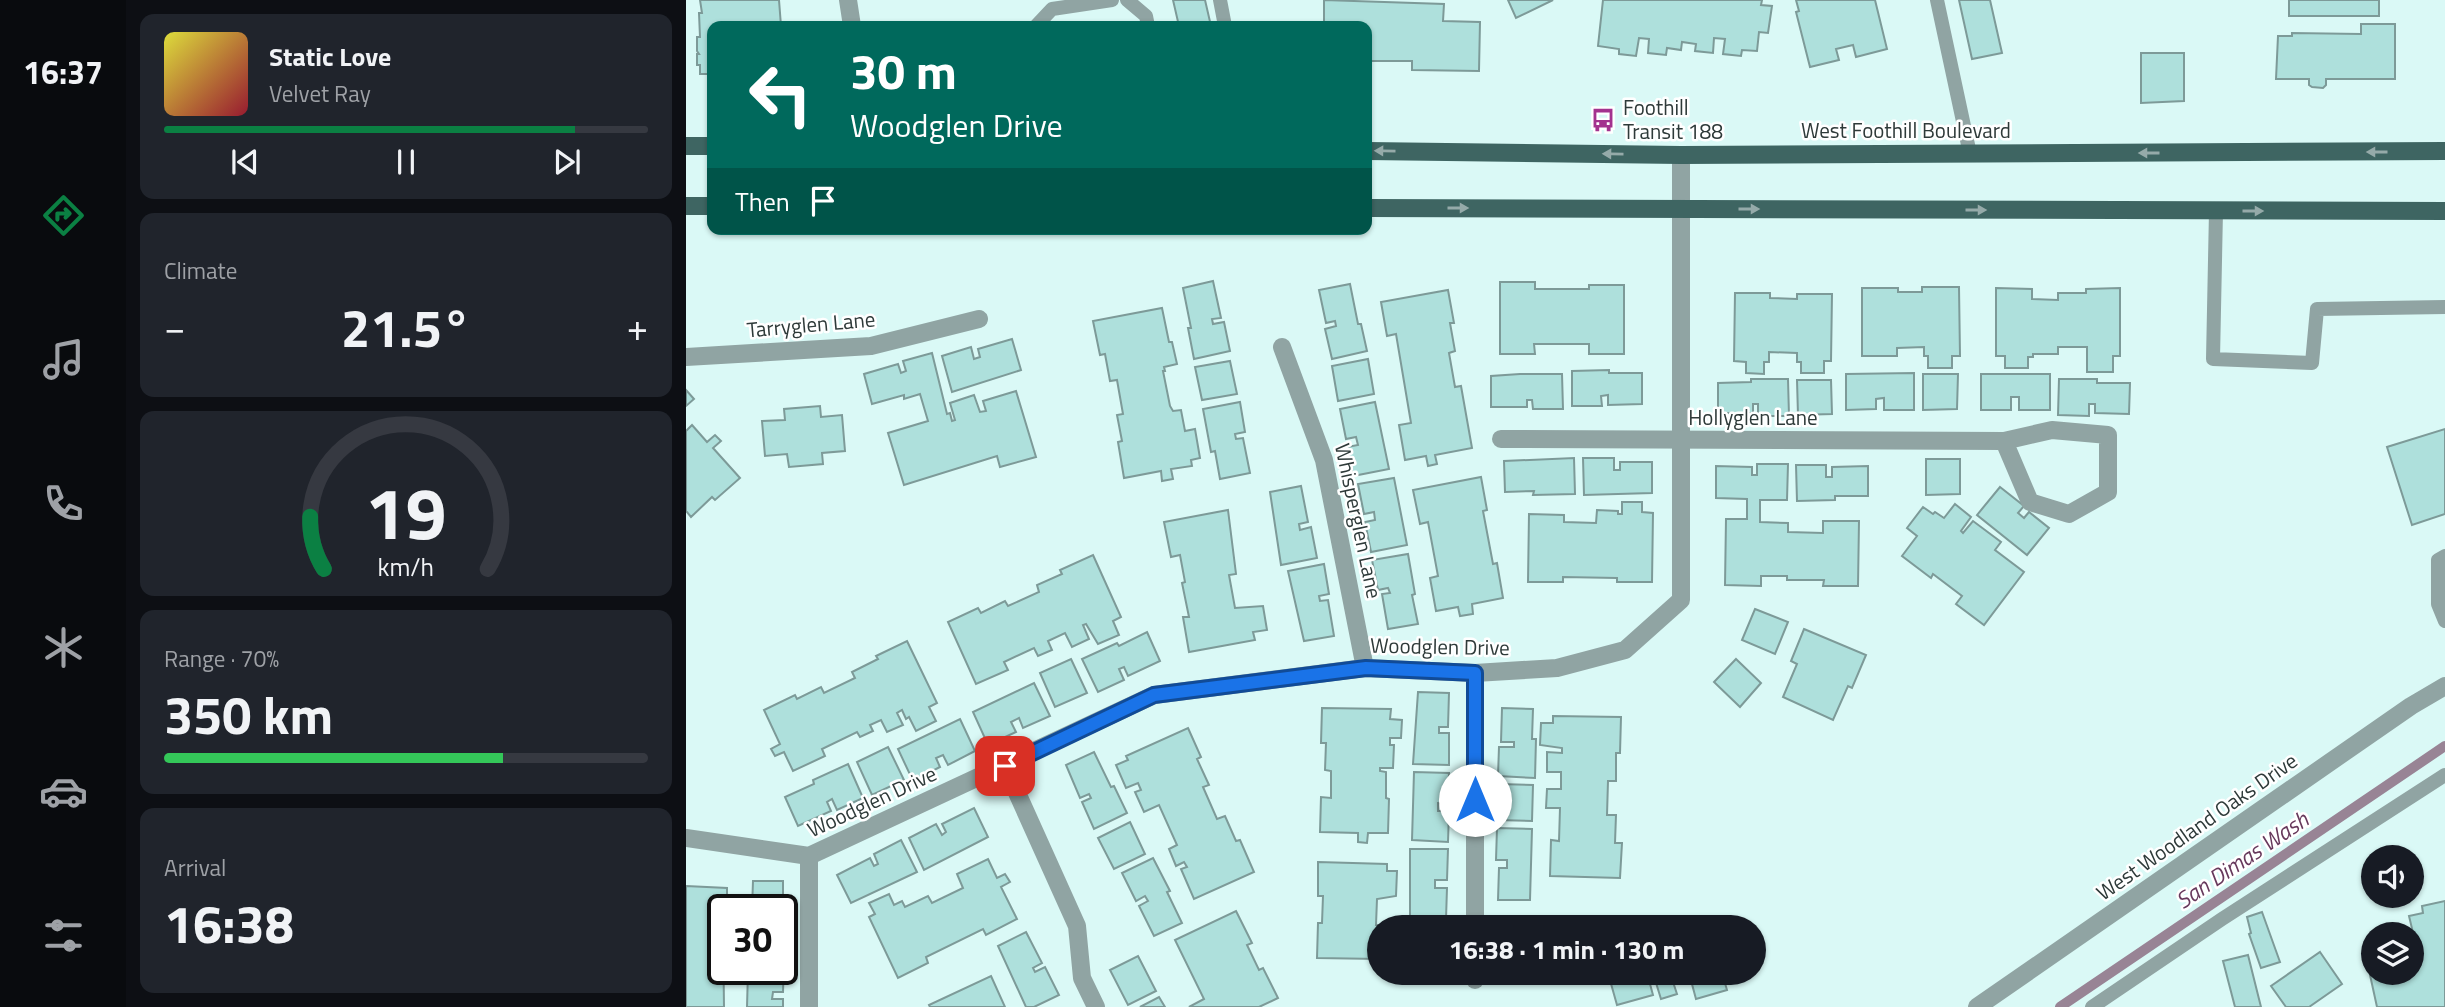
<!DOCTYPE html>
<html lang="en">
<head>
<meta charset="utf-8">
<style>
  body { margin:0; font-family:"Titillium Web",sans-serif; background:#20242c; color:#f1f3f6; height:100vh; display:flex; flex-direction:column; font-size:26px; white-space:nowrap }
  * { box-sizing:border-box; margin:0 }
  p { font-size:23px; color:#9ea1a6 }
  .icon { flex:none; width:38px; height:38px; fill:none; stroke:currentColor; stroke-width:2; stroke-linecap:round; stroke-linejoin:round }
  .map { position:relative; flex:1; overflow:hidden }
  .sheet { display:flex; flex-direction:column; gap:14px; padding:14px; background:#0d0f14; width:560px }
  .sheet>* { flex:none }
  .hud { position:absolute; left:21px; top:21px; width:665px; height:214px; border-radius:14px; box-shadow:0 2px 5px #0004; background:#00695c; color:#fff; overflow:hidden }
  .controls { position:absolute; left:1675px; top:845px; display:grid; gap:14px }
  .controls a { display:grid; place-items:center; width:63px; height:63px; border-radius:50%; background:#171b24; box-shadow:0 2px 5px #0004; font-size:35px }
  .speed { position:absolute; left:21px; top:894px; display:flex; gap:14px; font-size:35px; font-weight:700; text-align:center }
  .speed>* { display:grid; place-content:center; width:91px; height:91px; border-radius:50%; background:#171b24; box-shadow:0 2px 5px #0004; line-height:1 }
  .speed .limit { border:4px solid #111; border-radius:10px; background:#fff; color:#111 }
  .pin { position:absolute; display:grid; place-items:center; width:60px; height:60px; color:#fff; margin:-30px; border-radius:14px; box-shadow:0 4px 10px #0006 }
  .me { position:absolute; width:77px; margin:-38px; rotate:0deg; stroke-linejoin:round; filter:drop-shadow(0 0 5px #0008) }
  .turn { display:flex; align-items:center; gap:24px; height:147px; padding:0 28px; font-size:32px }
  .turn .icon { width:91px; height:91px; stroke-width:2.5 }
  .turn b { display:block; font-size:49px; line-height:60px }
  .then { display:flex; align-items:center; height:66px; padding:0 28px; background:#0003; gap:14px; font-size:26px }
  .big { font-size:52px; font-weight:700; line-height:1.1 }
  .sheet .tile { flex:1; display:flex; flex-direction:column; justify-content:center; gap:10px; min-width:0; padding:0 24px; border-radius:14px; background:#20242c }
  .sheet .dial { align-items:center; gap:0 }
  .dial svg { height:182px; overflow:visible; fill:none; stroke:#363941; stroke-width:7; stroke-linecap:round; text-anchor:middle }
  .dial text { fill:#f1f3f6; stroke:none }
  .song { display:flex; align-items:center; gap:21px }
  .cover { width:84px; height:84px; border-radius:10px; background:linear-gradient(135deg,hsl(60 70% 55%),hsl(350 70% 35%)) }
  .played { height:7px; border-radius:4px; background:linear-gradient(90deg,#0b8043 85%,#363941 85%) }
  .keys { display:flex; justify-content:space-around; direction:ltr }
  .heat { display:flex; justify-content:space-between; align-items:center; font-size:38px; direction:ltr }
  .charge { height:10px; border-radius:5px; background:linear-gradient(90deg,#34c759 70%,#363941 0) }
  .trip { position:absolute; left:681px; top:915px; width:399px; height:70px; border-radius:35px; background:#171b24; box-shadow:0 2px 5px #0004; font-weight:700; line-height:70px; text-align:center }
  main { display:flex; flex:1; min-height:0 }
  .tabs { display:flex; flex-direction:column; width:126px; justify-content:space-around; align-items:center; background:#090b0e; color:#9ea1a6 }
  .tabs .icon { width:49px; height:49px }
  .tabs .on { color:#0b8043 }
  .tabs b { font-size:32px; color:#f1f3f6 }
  .map>svg:first-child { display:block }
  .lines { fill:none; stroke-linecap:round; stroke-linejoin:round }
  .stream { stroke:#988495; stroke-width:10 }
  .building { fill:#aee0dc; stroke:#7d9a98; stroke-width:2 }
  .lane { stroke:#90a4a3; stroke-width:14 }
  .street { stroke:#90a4a3; stroke-width:18 }
  .primary { stroke:#3e6562; stroke-width:18 }
  .oneway { fill:#95aaa9 }
  .route-casing { stroke:#114b97; stroke-width:18 }
  .route { stroke:#1a73e8; stroke-width:12 }
  .labels { text-anchor:middle; stroke-width:5; stroke-linejoin:round; paint-order:stroke }
  .poi-label { font-size:21px; fill:#2e3a39; stroke:#fff; text-anchor:start }
  .street-label { font-size:21px; fill:#2e3a39; stroke:#fff }
  .water-label { font-size:23px; font-style:italic; fill:#67395c; stroke:#fff }
</style>
</head>
<body>
<main>
<nav class="tabs">
<b>16:37</b>
<svg class="icon on" aria-label="directions" viewBox="0 0 24 24"><path d="M12 3l9 9-9 9-9-9zM9 14v-3h6M13 9l2 2-2 2"/></svg>
<svg class="icon" aria-label="music" viewBox="0 0 24 24"><path d="M9 18V5l10-2v13"/><circle cx="6" cy="18" r="3"/><circle cx="16" cy="16" r="3"/></svg>
<svg class="icon" aria-label="phone" viewBox="0 0 24 24"><path d="M5 4h4l2 5-3 2q2 4 5 5l2-3 5 2v4C11 20 4 13 5 4z"/></svg>
<svg class="icon" aria-label="climate" viewBox="0 0 24 24"><path d="M12 3v18M4 7l16 10M4 17L20 7"/></svg>
<svg class="icon" aria-label="car" viewBox="0 0 24 24"><path d="M5 17H2v-5l4-1 3-4h7l3 4 3 1v5h-3M9 17h6M6 11h13"/><circle cx="7" cy="17" r="2"/><circle cx="17" cy="17" r="2"/></svg>
<svg class="icon" aria-label="filters" viewBox="0 0 24 24"><path d="M4 7h16M4 17h16"/><circle cx="9" cy="7" r="2"/><circle cx="15" cy="17" r="2"/></svg>
</nav>
<section class="sheet">
<div class="tile">
<div class="song"><i class="cover"></i><div><b>Static Love</b><p>Velvet Ray</p></div></div>
<div class="played"></div>
<div class="keys"><svg class="icon" aria-label="previous" viewBox="0 0 24 24"><path d="M18 5L8 12l10 7zM5 5v14"/></svg><svg class="icon" aria-label="pause" viewBox="0 0 24 24"><path d="M8 5v14M16 5v14"/></svg><svg class="icon" aria-label="next" viewBox="0 0 24 24"><path d="M6 5l10 7-10 7zM19 5v14"/></svg></div>
</div>
<div class="tile"><p>Climate</p>
<div class="heat"><a>−</a><b class="big">21.5°</b><a>+</a></div>
</div>
<div class="tile dial"><svg viewBox="0 0 100 80">
<path d="M14 69A42 42 0 1 1 86 69"/>
<path d="M14 69A42 42 0 0 1 8 46" stroke="#0b8043"/>
<text x="50" y="56" font-size="32" font-weight="700">19</text>
<text x="50" y="72" font-size="11">km/h</text>
</svg></div>
<div class="tile"><p>Range · 70%</p><b class="big">350 km</b><div class="charge"></div></div>
<div class="tile"><p>Arrival</p><b class="big">16:38</b></div>
</section>
<div class="map">
<svg width="1759" height="1007" viewBox="0 0 1759 1007">
  <rect width="100%" height="100%" fill="#daf9f6"/>
  <g class="lines">
    <path class="stream" d="M1374 1007 1759 746"/>
  </g>
  <g class="building">
    <path d="M14 0H93L95 26H26V74H14V65H11V54H13L11 51V37H14L13 13H16Z"/>
    <path d="M487 0H519L525 26H493Z"/>
    <path d="M638 0 758 4 757 21 794 22 793 71 726 70V61H681V26H638Z"/>
    <path d="M822 0H867L830 18Z"/>
    <path d="M917 0H1076L1075 5 1086 6 1082 33 1073 32 1071 51 1056 50 1055 56 1037 54 1039 39 1028 38 1027 53 1009 51 1010 44 996 42 995 50 981 48 980 55 962 53 963 39 953 38 950 56 933 54V49L912 46Z"/>
    <path d="M1110 0H1189L1201 49 1170 57 1167 45 1150 49 1153 60 1124 67 1110 12 1113 11Z"/>
    <path d="M1273 0H1304L1316 53 1286 59Z"/>
    <rect x="1603" y="0" width="90" height="16"/>
    <path d="M1675 24H1709V79H1640V85L1637 88 1626 87 1623 85V79H1590L1592 36H1606V33L1675 34Z"/>
    <path d="M1455 53H1498V101L1455 103Z"/>
    <path d="M527 281 535 318 526 319 527 324 538 322 544 351 508 359 502 328H505L497 288Z"/>
    <path d="M814 282H849V289H903V285H938V354H903V344H848L849 354H814Z"/>
    <path d="M664 284 672 324H675L681 351 646 359 639 329 650 326 649 321 640 323 633 290Z"/>
    <path d="M1236 287H1273L1274 356H1266V368H1242V356H1238V347L1211 348V356H1176V288H1212V292H1236Z"/>
    <path d="M1310 288 1346 289V299L1372 300V293H1400V289L1434 288V356H1427V372H1401V347H1372V354H1347V357H1342V368H1319V356H1310Z"/>
    <path d="M762 290 768 323H764L769 351 763 353 769 387 775 386 786 448 749 455 751 464 742 466 740 456 719 460 713 425 725 423 710 334 701 336 695 302Z"/>
    <path d="M1049 293H1084V298L1111 299V294H1146L1145 361H1138V373H1115V362H1111V353L1083 352V362H1078V374L1060 373V362L1048 361Z"/>
    <path d="M476 308 483 342H486L491 364 478 367 479 371H477L484 406 487 411 495 410 499 431 509 429 514 458 505 460 506 466 485 469 487 479 476 481 475 471 438 478 432 442 436 441 431 415 437 414 431 380 424 381 419 354 414 355 407 321Z"/>
    <path d="M326 339 335 370 266 392 256 356 285 347 288 359 294 357 292 349Z"/>
    <path d="M246 353 261 414 264 413 266 421 269 420 264 403 288 395 294 412 300 411 297 401 330 391 350 457 314 467 311 456 218 485 202 433 242 421 234 394 218 399V395L186 404 178 374 212 364 215 373 220 371 217 361Z"/>
    <path d="M682 359 688 394 652 401 646 366Z"/>
    <path d="M544 361 551 394 516 400 509 367Z"/>
    <path d="M923 370V373H956V404L922 405V395L915 396 916 406H886V371Z"/>
    <path d="M1228 373V410H1198V398L1190 399V409L1160 410V374Z"/>
    <path d="M834 374H876L877 409H847L846 400H841V407H805V376Z"/>
    <path d="M1237 374H1272L1271 409 1237 410Z"/>
    <path d="M1295 374H1364V410H1333V397H1325V410H1295Z"/>
    <path d="M1065 379H1102L1103 416H1072V404H1067V413H1032V383L1065 382Z"/>
    <path d="M1373 379H1411V383H1444L1443 414 1409 413V404H1403V416L1372 415Z"/>
    <path d="M1111 380H1145L1146 414 1112 415Z"/>
    <path d="M0 390 8 399 0 406Z"/>
    <path d="M554 402 559 432 549 434 550 439 557 438 564 473 534 479 529 451 525 452 517 409Z"/>
    <path d="M689 402 703 469 667 476 661 447 672 445 670 437 660 439 654 409Z"/>
    <path d="M134 406 135 417 156 415 159 451 136 453 137 464 103 467 101 454 79 456 76 421 99 420 98 409Z"/>
    <path d="M6 425 21 442 29 435 35 441 27 448 54 478 29 500 26 497 5 517 0 511V431Z"/>
    <path d="M1759 429V514L1726 525 1701 447Z"/>
    <path d="M888 458 889 494 847 495 848 491 819 492 818 461Z"/>
    <path d="M897 458H928V470H934V462H966V493L898 495Z"/>
    <path d="M1240 459H1274V494L1240 495Z"/>
    <path d="M1071 464H1102L1101 500H1074V522L1102 523V532L1137 533V521H1173L1172 586H1137L1138 580H1101V576H1075V586L1039 585 1040 519H1061V499L1030 498V466L1066 467V475H1071Z"/>
    <path d="M1110 465H1140V477H1146V467L1182 466V496H1149V500L1111 501Z"/>
    <path d="M795 477 801 510 797 511 807 564 811 563 817 598 786 604 787 614 774 616 772 607 750 611 744 578 752 576 742 522 734 524 727 490Z"/>
    <path d="M708 478 721 545 685 552 679 522 689 520 688 512 678 514 672 484Z"/>
    <path d="M615 486 622 522 613 524 614 530 625 527 631 558 595 565 584 492Z"/>
    <path d="M1314 487 1338 506 1332 513 1338 518 1343 512 1363 528 1341 555 1291 515Z"/>
    <path d="M936 502H956V512L967 513 966 582H931V578L877 577V582H842L843 514 878 515V522L910 523 911 510 932 511V514H936Z"/>
    <path d="M1269 504 1285 517 1275 531 1277 533 1287 521 1315 542 1309 550 1338 572 1298 625 1270 604 1276 596 1247 574 1245 578 1216 556 1231 536 1221 528 1237 507 1247 514 1249 512 1258 518Z"/>
    <path d="M542 510 550 574 543 575 549 608 577 606 581 630 567 632 569 640 503 652 497 617H503L496 583 499 582 494 555 485 557 478 522Z"/>
    <path d="M722 554 729 594 726 595 732 624 702 629 696 594 704 593 702 588 692 590 686 560Z"/>
    <path d="M407 555 435 617 427 621 433 635 412 644 400 624 397 625 403 639 386 647 379 633 362 641 366 650 352 656 348 648 318 662 322 670 290 684 262 622 292 608 295 613 319 601 322 606 353 592 351 585 376 574 374 570Z"/>
    <path d="M638 564 643 594 633 596 634 601 642 600 648 636 618 641 602 571Z"/>
    <path d="M1069 609 1102 622 1089 654 1056 640Z"/>
    <path d="M1118 629 1180 655 1166 688 1162 686 1147 720 1097 697 1111 664 1105 661Z"/>
    <path d="M461 632 474 661 442 676 438 667 433 669 438 680 412 692 396 659 431 643 433 646Z"/>
    <path d="M221 641 251 703 243 707 250 721 230 731 223 717 220 719 216 710 211 713 217 725 201 732 195 720 184 725 187 731 174 737 171 732 136 749 139 756 107 771 98 752 89 756 85 749 94 744 78 710 109 695 111 699 135 687 138 693 169 678 166 672 192 659 190 656Z"/>
    <path d="M385 659 401 693 369 707 354 673Z"/>
    <path d="M1050 659 1075 683 1054 707 1028 682Z"/>
    <path d="M348 683 364 716 337 728 333 718 325 722 330 732 302 745 287 712Z"/>
    <path d="M732 692 763 693 762 727H753V733H763V765L727 764Z"/>
    <path d="M636 708 705 709 704 719 716 720 715 738H704V745H708L707 768H694V771L700 772V798L703 799 702 833H682L681 843 672 842V833L634 832 635 797 645 798V771L639 770 640 743H635Z"/>
    <path d="M816 708 847 709 846 739H850L849 778 812 776 813 747H828V742H815Z"/>
    <path d="M867 716 935 717 934 753H930V781H922L921 815H930L929 843H936L934 878 864 876 865 840 873 841 874 808H860L861 789H875V772H861V752L876 753V748L854 745 855 723H867Z"/>
    <path d="M274 719 289 751 262 765 257 755 250 758 254 767 227 781 212 749Z"/>
    <path d="M502 728 515 757 511 759 523 785 517 787 531 819 539 816 550 841 554 840 568 872 508 899 495 869 501 867 498 862 490 866 483 849 491 845 473 805 458 812 449 792 455 790 452 783 440 788 430 765 442 760 440 756Z"/>
    <path d="M202 747 218 780 186 795 171 762Z"/>
    <path d="M408 752 425 787 428 786 441 813 408 829 396 802 405 798 403 794 394 798 380 765Z"/>
    <path d="M162 764 177 798 151 810 146 799 141 802 145 811 112 826 99 797 128 784 127 780Z"/>
    <path d="M728 772 763 773 762 804 752 803V811H763L762 842 726 840Z"/>
    <path d="M812 784 847 785 846 821 811 820Z"/>
    <path d="M288 808 302 837 238 870 223 838 250 824 256 835 260 832 256 824Z"/>
    <path d="M444 822 459 854 428 869 412 838Z"/>
    <path d="M811 828 846 829 844 900H812L813 868H821V860H810Z"/>
    <path d="M215 840 231 872 165 903 151 875 184 858 188 866 192 864 188 854Z"/>
    <path d="M724 849H762L761 880H749V888H761L760 919 724 918Z"/>
    <path d="M467 858 484 891 481 892 496 923 468 936 453 906 462 901 459 896 450 901 436 873Z"/>
    <path d="M302 859 311 878 319 874 324 882 315 887 331 919 300 935 297 929 240 957 242 963 212 978 183 917 189 914 183 903 203 894 208 905 216 901 219 907 242 896 246 903 277 888 271 874Z"/>
    <path d="M632 862 701 864V871H711L710 896 691 899 690 925H700V928H693V959L631 958 632 923H636L637 896H632Z"/>
    <path d="M67 881H97V916L96 910H66Z"/>
    <path d="M0 886 41 888V895H51V910H37V922H31V924H37L38 1007H0Z"/>
    <path d="M1759 901V1007H1691L1684 975 1726 973V946L1729 941 1723 916 1737 913 1736 906Z"/>
    <path d="M550 911 566 943 561 945 573 970 577 968 592 998 573 1007H503L518 999 489 940Z"/>
    <path d="M1576 912 1594 962 1575 968 1563 934 1565 933 1561 917Z"/>
    <path d="M96 921H99L98 952H96Z"/>
    <path d="M726 924 756 925V928H726Z"/>
    <path d="M340 932 356 963 347 968 349 972 359 967 373 995 348 1007H340L312 946Z"/>
    <path d="M1634 952 1656 984 1623 1007H1600L1585 986Z"/>
    <path d="M1562 955 1575 1007H1549L1537 961Z"/>
    <path d="M452 956 470 991 442 1005 424 970Z"/>
    <path d="M96 960H98L97 992H87L86 999H97V1007H61L62 970H96Z"/>
    <path d="M922 973H961L967 995 931 1005Z"/>
    <path d="M967 973H984L991 994 975 999Z"/>
    <path d="M1003 973H1036L1041 990 1010 999Z"/>
    <path d="M305 976 319 1007H244L243 1005Z"/>
    <path d="M473 997 479 1007H454Z"/>
  </g>
  <g class="lines">
    <g class="lane">
      <path d="M441 0 460 16 462 26"/>
      <path d="M534 0 539 26"/>
      <path d="M1251 0 1284 154"/>
      <path d="M350 26 366 9 426 0"/>
      <path d="M1530 211 1527 359 1626 363 1631 309 1759 307"/>
      <path d="M1759 556 1752 560V604L1759 621"/>
      <path d="M1406 1007 1536 919 1759 775"/>
    </g>
    <g class="street">
      <path d="M162 0 166 26"/>
      <path d="M596 347 638 460 679 668"/>
      <path d="M0 357 185 346 293 319"/>
      <path d="M815 439 1318 441 1366 430 1422 435V492L1383 514 1344 502 1318 441"/>
      <path d="M789 673V928"/>
      <path d="M319 766 391 926 396 978 410 1007"/>
      <path d="M0 838 123 856 468 695 679 668 789 673 871 668 939 650 995 600V155"/>
      <path d="M789 973V980"/>
      <path d="M123 1007V856"/>
      <path d="M1291 1007 1725 706 1759 686"/>
    </g>
    <g class="primary">
      <path d="M0 146H26"/>
      <path d="M681 151 995 155 1759 151"/>
      <path d="M0 206H26"/>
      <path d="M681 208 1759 211"/>
    </g>
  </g>
  <defs><path id="oneway-solid" d="M-6-.8H1V-3.2L6.5 0L1 3.2V.8H-6Z" transform="scale(1.75)"/></defs>
  <g class="oneway">
    <use href="#oneway-solid" transform="translate(699 151) rotate(-179)"/>
    <use href="#oneway-solid" transform="translate(1691 152) rotate(180)"/>
    <use href="#oneway-solid" transform="translate(1463 153) rotate(180)"/>
    <use href="#oneway-solid" transform="translate(927 154) rotate(-179)"/>
    <use href="#oneway-solid" transform="translate(772 208)"/>
    <use href="#oneway-solid" transform="translate(1063 209)"/>
    <use href="#oneway-solid" transform="translate(1290 210)"/>
    <use href="#oneway-solid" transform="translate(1567 211)"/>
  </g>
  <g class="lines">
    <g class="route-casing">
      <path id="route" d="M319 766 468 695 680 668 789 673V800"/>
    </g>
    <use href="#route" class="route"/>
  </g>
  <defs>
    <g id="bus-bare" transform="scale(1.89)"><path d="M-5-6H5V4H4V6H2V4H-2V6H-4V4H-5ZM-3.5-4V0h7V-4ZM-3.5 1.2v1.5H-2V1.2ZM2 1.2v1.5H3.5V1.2Z" fill="#a3328e" stroke="#fff" stroke-width="2.5" paint-order="stroke"/></g>
  </defs>
  <g fill-rule="evenodd">
    <use href="#bus-bare" x="917" y="120"/>
  </g>
  <g class="labels">
    <g class="poi-label">
      <text x="937" y="115">Foothill<tspan x="937" dy="24">Transit 188</tspan></text>
    </g>
    <g class="street-label">
      <text x="1220" y="138">West Foothill Boulevard</text>
      <text transform="translate(125 325) rotate(-5)" y="7">Tarryglen Lane</text>
      <text x="1067" y="425">Hollyglen Lane</text>
      <text transform="translate(672 521) rotate(78)" y="7">Whisperglen Lane</text>
      <text transform="translate(754 647) rotate(1)" y="7">Woodglen Drive</text>
      <text transform="translate(186 802) rotate(-25)" y="7">Woodglen Drive</text>
      <text transform="translate(1511 827) rotate(-35)" y="7">West Woodland Oaks Drive</text>
    </g>
    <g class="water-label">
      <text transform="translate(1556 860) rotate(-34)" y="8">San Dimas Wash</text>
    </g>
  </g>
</svg>
<div class="controls">
<a><svg class="icon" aria-label="sound" viewBox="0 0 24 24"><path d="M4 9h4l5-4v14l-5-4H4zM17 9q2 3 0 6"/></svg></a>
<a><svg class="icon" aria-label="layers" viewBox="0 0 24 24"><path d="M12 4l9 5-9 5-9-5zM3 14l9 5 9-5"/></svg></a>
</div>
<div class="speed"><div class="limit">30</div></div>
<div class="pin" style="left:319px;top:766px;background:#d93025"><svg class="icon" aria-label="arrive" viewBox="0 0 24 24"><path d="M6 21V4h12l-3 4 3 4H6"/></svg></div>
<svg class="me" style="left:789px;top:800px" viewBox="-20 -20 40 40"><circle r="19" fill="#fff"/><path d="M0-13L10 11 0 6-10 11z" fill="#1a73e8"/></svg>
<div class="trip">16:38 · 1 min · 130 m</div>
<div class="hud">
<div class="turn"><svg class="icon" aria-label="left" viewBox="0 0 24 24"><path d="M17 20v-9H6M10 6l-5 5 5 5"/></svg><div><b>30 m</b>Woodglen Drive</div></div>
<div class="then">Then<svg class="icon" aria-label="arrive" viewBox="0 0 24 24"><path d="M6 21V4h12l-3 4 3 4H6"/></svg></div>
</div>
</div>
</main>
</body>
</html>
